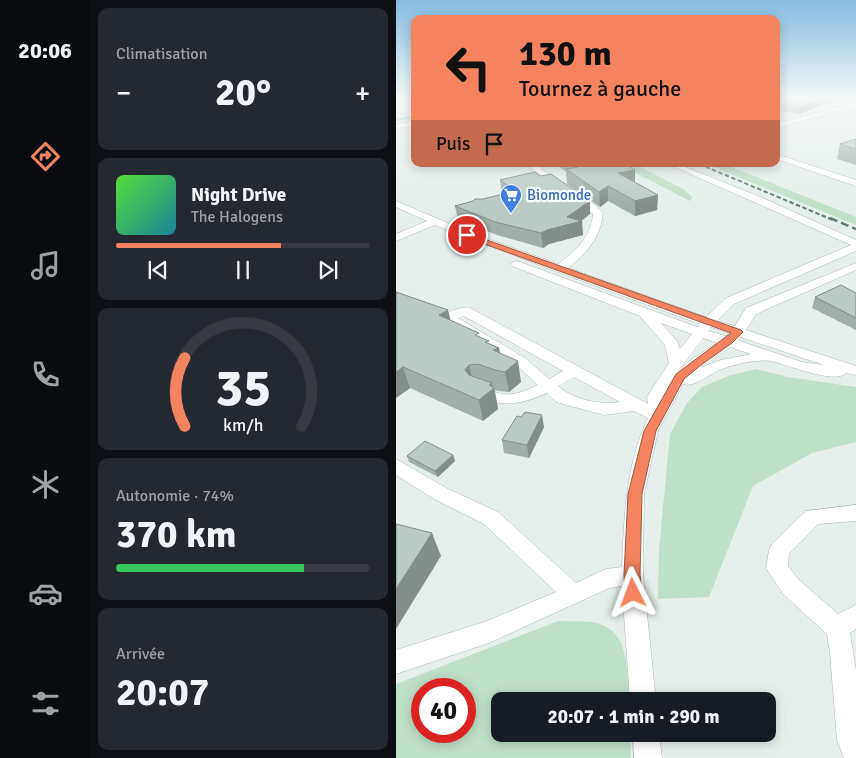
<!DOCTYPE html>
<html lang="fr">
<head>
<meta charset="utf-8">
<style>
  body { margin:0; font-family:Signika,sans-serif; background:#242831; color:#f1f3f6; height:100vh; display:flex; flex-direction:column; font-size:19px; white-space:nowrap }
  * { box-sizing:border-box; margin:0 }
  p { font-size:16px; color:#9ea1a6 }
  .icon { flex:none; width:28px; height:28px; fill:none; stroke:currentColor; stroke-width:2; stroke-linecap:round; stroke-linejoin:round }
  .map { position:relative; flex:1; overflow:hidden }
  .sheet { display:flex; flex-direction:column; gap:8px; padding:8px; background:#0d0f14; width:306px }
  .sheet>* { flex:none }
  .top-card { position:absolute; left:15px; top:15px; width:369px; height:152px; border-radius:10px; box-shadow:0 2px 12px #0003; background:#f4845f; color:#111; overflow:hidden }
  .speed { position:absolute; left:15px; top:678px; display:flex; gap:10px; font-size:25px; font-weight:700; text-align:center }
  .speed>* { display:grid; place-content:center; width:65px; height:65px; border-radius:50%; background:#171b24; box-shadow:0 2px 12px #0003; line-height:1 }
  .speed .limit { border:8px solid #d22; background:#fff; color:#111 }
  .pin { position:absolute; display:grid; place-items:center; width:42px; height:42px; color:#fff; margin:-21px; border:2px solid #fff; border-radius:50%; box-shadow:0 1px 5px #0007 }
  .me { position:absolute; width:55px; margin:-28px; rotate:357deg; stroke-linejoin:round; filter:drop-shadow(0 0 4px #0008) }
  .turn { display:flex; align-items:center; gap:18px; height:105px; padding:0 25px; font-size:22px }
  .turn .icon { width:65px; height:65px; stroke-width:2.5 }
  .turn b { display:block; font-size:35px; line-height:42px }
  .then { display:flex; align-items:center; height:48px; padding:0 25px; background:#0003; gap:10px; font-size:19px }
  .big { font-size:38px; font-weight:700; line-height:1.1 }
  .sheet .tile { flex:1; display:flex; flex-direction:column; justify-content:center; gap:8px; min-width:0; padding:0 18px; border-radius:10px; background:#242831 }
  .sheet .dial { align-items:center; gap:0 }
  .dial svg { height:130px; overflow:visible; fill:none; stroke:#363941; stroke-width:7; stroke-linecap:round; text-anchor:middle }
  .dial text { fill:#f1f3f6; stroke:none }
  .song { display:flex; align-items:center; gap:15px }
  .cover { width:60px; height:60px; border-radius:8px; background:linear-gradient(135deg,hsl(110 70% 55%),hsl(190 70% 35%)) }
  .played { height:5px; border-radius:2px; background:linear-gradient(90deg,#f4845f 65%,#363941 65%) }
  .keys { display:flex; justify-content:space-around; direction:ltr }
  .heat { display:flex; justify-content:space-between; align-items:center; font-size:28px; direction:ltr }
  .charge { height:8px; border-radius:4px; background:linear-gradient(90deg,#34c759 74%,#363941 0) }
  .trip { position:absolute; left:95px; top:692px; width:285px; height:50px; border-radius:10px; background:#171b24; box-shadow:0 2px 12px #0003; font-weight:700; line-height:50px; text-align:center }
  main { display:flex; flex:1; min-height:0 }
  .dock { display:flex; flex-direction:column; width:90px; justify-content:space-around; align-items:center; background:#090b0e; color:#9ea1a6 }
  .dock .icon { width:35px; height:35px }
  .dock .active { color:#f4845f }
  .dock b { font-size:22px; color:#f1f3f6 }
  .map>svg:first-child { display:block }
  .green { fill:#bfe0c8; fill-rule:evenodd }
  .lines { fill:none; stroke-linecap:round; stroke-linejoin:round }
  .stream { stroke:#8ec9d4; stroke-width:2.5 }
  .minor-casing { stroke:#a8b8b2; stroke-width:1 }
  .minor { fill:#fff; fill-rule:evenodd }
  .rail-far1 { stroke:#5f7d75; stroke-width:2; stroke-dasharray:4.5 2.5; stroke-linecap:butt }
  .rail { stroke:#5f7d75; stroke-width:2.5; stroke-dasharray:8 4; stroke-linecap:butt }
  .wall { fill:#a1aea9 }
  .shaded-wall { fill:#838d89 }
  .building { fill:#bbcac4; stroke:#838d89 }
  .route { fill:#f4845f; stroke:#9f563e }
  .labels { text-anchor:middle; stroke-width:4.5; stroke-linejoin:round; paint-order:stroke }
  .far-shop-label { font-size:15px; fill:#366cbe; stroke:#f7fbf9; text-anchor:start }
</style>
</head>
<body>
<main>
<nav class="dock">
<b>20:06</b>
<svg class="icon active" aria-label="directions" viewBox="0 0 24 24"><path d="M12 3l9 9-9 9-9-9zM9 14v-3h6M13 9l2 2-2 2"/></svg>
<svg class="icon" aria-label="music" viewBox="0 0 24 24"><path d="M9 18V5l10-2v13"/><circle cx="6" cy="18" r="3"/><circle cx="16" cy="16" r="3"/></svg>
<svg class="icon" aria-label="phone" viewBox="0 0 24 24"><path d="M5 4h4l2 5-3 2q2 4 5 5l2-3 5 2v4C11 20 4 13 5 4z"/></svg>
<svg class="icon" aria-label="climate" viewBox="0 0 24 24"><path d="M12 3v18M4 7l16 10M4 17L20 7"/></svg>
<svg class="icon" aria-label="car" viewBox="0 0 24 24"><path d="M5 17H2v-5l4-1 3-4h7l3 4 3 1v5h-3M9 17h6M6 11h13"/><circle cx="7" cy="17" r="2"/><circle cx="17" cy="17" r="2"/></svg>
<svg class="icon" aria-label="filters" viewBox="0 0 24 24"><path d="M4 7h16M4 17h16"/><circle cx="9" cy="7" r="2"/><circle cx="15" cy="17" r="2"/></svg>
</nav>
<section class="sheet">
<div class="tile"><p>Climatisation</p>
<div class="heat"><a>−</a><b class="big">20°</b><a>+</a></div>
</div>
<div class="tile">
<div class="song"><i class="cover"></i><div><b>Night Drive</b><p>The Halogens</p></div></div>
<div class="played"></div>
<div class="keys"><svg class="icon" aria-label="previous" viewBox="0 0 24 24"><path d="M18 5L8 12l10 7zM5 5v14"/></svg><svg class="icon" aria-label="pause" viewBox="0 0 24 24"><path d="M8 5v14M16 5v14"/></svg><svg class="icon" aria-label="next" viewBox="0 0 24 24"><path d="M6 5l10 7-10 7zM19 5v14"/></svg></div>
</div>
<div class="tile dial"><svg viewBox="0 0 100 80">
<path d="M14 69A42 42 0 1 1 86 69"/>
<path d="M14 69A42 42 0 0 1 14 27" stroke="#f4845f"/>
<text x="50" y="56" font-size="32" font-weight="700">35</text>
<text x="50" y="72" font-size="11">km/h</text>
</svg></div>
<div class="tile"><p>Autonomie · 74%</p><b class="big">370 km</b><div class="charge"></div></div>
<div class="tile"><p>Arrivée</p><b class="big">20:07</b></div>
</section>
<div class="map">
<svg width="460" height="758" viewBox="0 0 460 758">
  <rect width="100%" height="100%" fill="#e6efeb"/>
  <g class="green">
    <path d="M222 164H239L287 189 296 197 294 201Z"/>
    <path d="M310 164H338V168L460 217V225Z"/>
    <path d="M360 369 392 377 460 387V442L416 453 357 486 313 597 262 599 263 550 274 434 291 403 306 387 332 376Z"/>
    <path d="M162 621C173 621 183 621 194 622 235 626 231 671 233 701H104V734H234L235 758H0V684ZM26 689H69V731H26Z"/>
  </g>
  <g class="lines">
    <path class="stream" d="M0 120 19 116"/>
    <g class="minor-casing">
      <g id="minor">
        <path d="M439 98 455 99 460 103V106L380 128V124L454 104 451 101Z"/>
        <path d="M19 122V126L0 128V124Z"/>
        <path d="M380 154 460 180V186L380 159Z"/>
        <path d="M132 164H140C160 183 189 192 207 213 205 237 190 254 172 268L310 317 330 298 455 245 272 164H282L369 199 460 240V251L338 304 321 321 339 326 350 308 460 263V270L360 314 350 330 460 366V375L450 373C439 385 390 364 375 361 361 359 339 364 326 369 314 373 299 388 287 384L262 431 248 494 247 575 260 701H234L226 586 213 588 93 643 0 674V650L91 621 160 592 88 524 38 499 0 475V459L52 489 102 512 180 583 210 569 226 567C228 517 230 464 252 418L238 411 208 415 160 402 151 393C131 402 111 408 89 399 84 397 79 396 76 391L79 387C89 385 96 392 106 394 119 396 131 390 142 385L119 364 47 321 45 318C51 312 65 306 74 308L252 404 251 397 273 363 269 345 244 316 116 266 114 264 120 261 124 262 301 327 304 324 159 271 39 225 0 241V234L31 221 0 207V201L75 233 162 264C180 251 195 237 197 214 177 195 150 185 132 164ZM68 316 167 371 153 379 129 358 62 318ZM265 323 296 334 284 349 281 341ZM315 327 333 333 330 336 312 331ZM344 337 428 365 406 362 341 340ZM307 338 321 343 296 359 282 371ZM334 347 355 354 325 360 303 368ZM178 377 224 402C203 405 178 400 162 386Z"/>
        <path d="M460 505V521L422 524 393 554 392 566 403 580 442 614 460 605V629L454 633 460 670V758H448L441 740 434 653 431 634 387 594 370 568 373 550 376 544 410 511Z"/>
        <path d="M237 734H263L266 758H238Z"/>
      </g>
    </g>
    <use href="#minor" class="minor"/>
    <path class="rail-far1" d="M303 164 437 220"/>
    <path class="rail" d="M434 218 460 229"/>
  </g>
  <g class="wall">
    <path d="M0 98H19V100Z"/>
    <path d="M380 98 439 100 403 114 380 110Z"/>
    <path d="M460 139V165L441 159 444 144Z"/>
    <path d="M160 164H230L239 182 262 195 261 210 239 216 212 201 204 207 171 184 170 172Z"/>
    <path d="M104 180 194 201V214L185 221 187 235 153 244 147 248 101 235 62 220 59 206 107 194 106 193Z"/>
    <path d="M0 292 54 320 83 337 93 344 103 348 104 353 125 382 113 392 103 391 99 390 102 409 87 421 14 388 0 398Z"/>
    <path d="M460 293V330L416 308 419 297Z"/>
    <path d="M148 427 133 458 108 453 106 440Z"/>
    <path d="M57 455 59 461 42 477 13 462 11 456Z"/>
  </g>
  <g class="shaded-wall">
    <path d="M429 98H439V100L403 114 404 107Z"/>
    <path d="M239 170V184L222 173Z"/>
    <path d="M212 186V201L204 207 203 192Z"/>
    <path d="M262 195 261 210 239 216V201Z"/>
    <path d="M194 201V214L185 221H186L187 235 153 244 147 248 145 233Z"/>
    <path d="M52 310 57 329 43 315Z"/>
    <path d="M103 348 106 368 97 350Z"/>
    <path d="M122 361 125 382 113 392 109 372Z"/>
    <path d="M73 365 78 386 69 370Z"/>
    <path d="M7 367 14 388 0 398V372Z"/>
    <path d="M96 383 97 389 98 388 102 409 87 421 83 400 93 385Z"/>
    <path d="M146 415 148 427 133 458 131 445Z"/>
    <path d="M57 455 59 461 42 477 39 471Z"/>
    <path d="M36 533 45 556 0 629V589Z"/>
  </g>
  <g class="building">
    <path d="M380 98H429L404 107 380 103Z"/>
    <path d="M460 139V149L444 144Z"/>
    <path d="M177 164H230L239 170 222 173 262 195 239 201 212 186 203 192 170 169 182 167Z"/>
    <path d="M139 172 145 176 155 174 194 201 171 217 186 221 151 230 145 233 99 222 59 206 77 201 79 199H87L120 191 104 180Z"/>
    <path d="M445 285 460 293V318L419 297Z"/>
    <path d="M0 292 52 310 43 315 83 333 79 335 93 341 89 342 103 348 97 350 122 361 109 372 99 370 82 364 73 365 69 370 73 375 96 383 93 385 98 388 83 400 7 367 0 372Z"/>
    <path d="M129 412 146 415 131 445 106 440 121 416 125 417Z"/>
    <path d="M29 441 57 455 39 471 11 456Z"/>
    <path d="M0 524 36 533 0 589Z"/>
  </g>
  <linearGradient id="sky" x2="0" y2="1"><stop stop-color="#84bce0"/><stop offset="0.48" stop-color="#f4f8f6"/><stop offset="1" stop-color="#f4f8f6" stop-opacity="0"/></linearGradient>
  <rect width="460" height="204" fill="url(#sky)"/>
  <path class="route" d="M69 234H74L345 330 347 332 336 343 305 365 288 379 260 431 246 494 244 575 246 593 243 598 237 601 231 598 229 593 228 575 232 494 248 431 280 374 335 333 69 237Z"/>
  <defs>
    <g id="supermarket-pin" transform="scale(1.125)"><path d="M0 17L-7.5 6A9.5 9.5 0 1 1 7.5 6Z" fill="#3f7fe0" stroke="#f7fbf9"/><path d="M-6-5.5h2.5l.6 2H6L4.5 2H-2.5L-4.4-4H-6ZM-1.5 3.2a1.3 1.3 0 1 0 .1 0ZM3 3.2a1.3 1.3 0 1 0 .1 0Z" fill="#fff"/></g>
  </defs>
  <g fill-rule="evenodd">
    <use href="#supermarket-pin" x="115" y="195"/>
  </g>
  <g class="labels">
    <g class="far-shop-label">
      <text x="131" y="200">Biomonde</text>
    </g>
  </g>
</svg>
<div class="speed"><div class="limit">40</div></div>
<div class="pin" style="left:71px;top:235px;background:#d93025"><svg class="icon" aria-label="arrive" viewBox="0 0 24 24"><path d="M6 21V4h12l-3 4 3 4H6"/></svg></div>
<svg class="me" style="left:237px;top:593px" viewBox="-20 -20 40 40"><path d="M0-17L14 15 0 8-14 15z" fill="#f4845f" stroke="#fff" stroke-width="4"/></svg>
<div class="trip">20:07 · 1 min · 290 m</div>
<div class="top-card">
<div class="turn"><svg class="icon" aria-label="left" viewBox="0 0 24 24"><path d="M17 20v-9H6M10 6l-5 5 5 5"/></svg><div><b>130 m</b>Tournez à gauche</div></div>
<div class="then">Puis<svg class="icon" aria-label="arrive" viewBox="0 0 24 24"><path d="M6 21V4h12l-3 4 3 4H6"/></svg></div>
</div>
</div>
</main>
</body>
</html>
